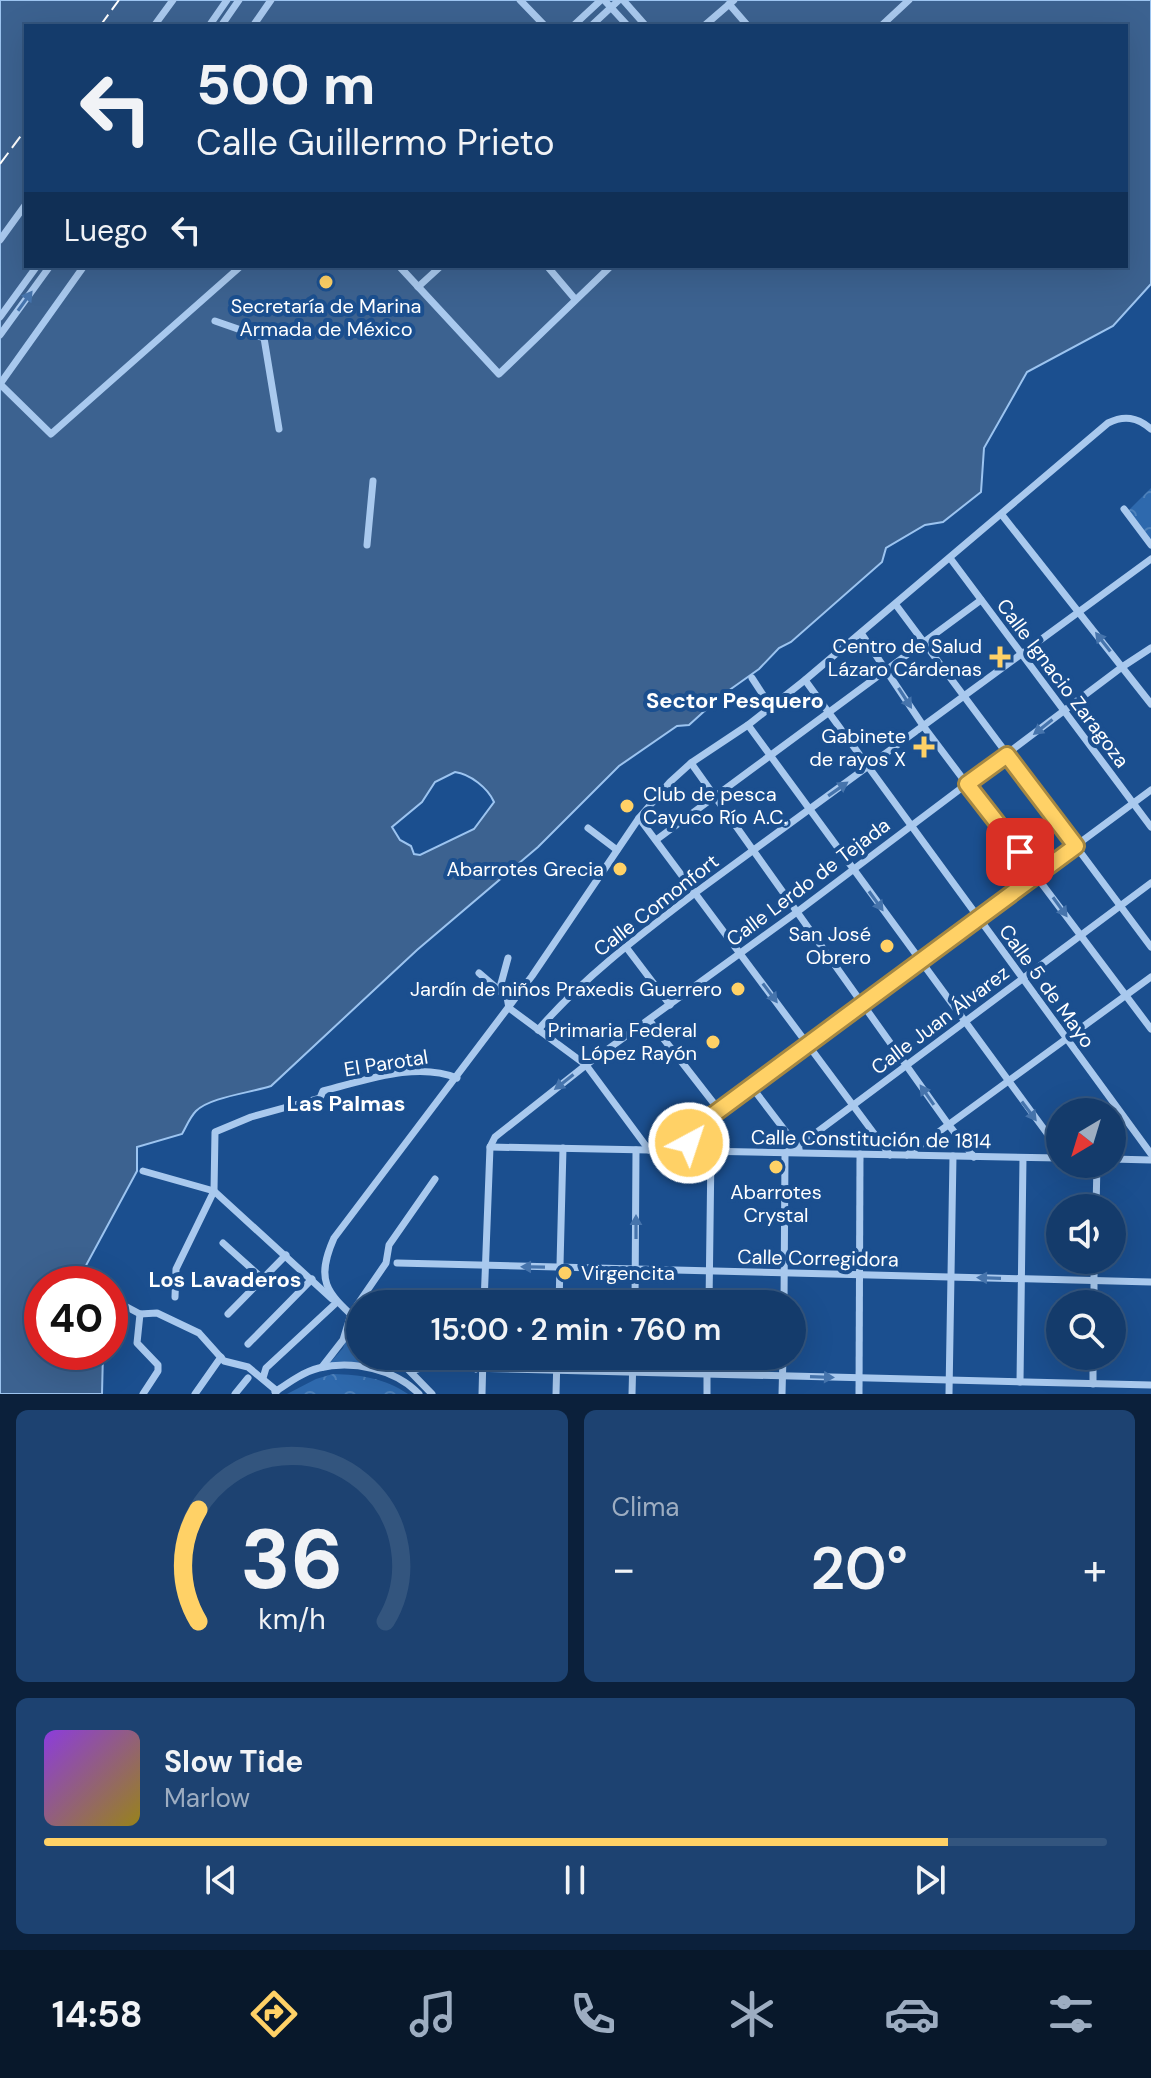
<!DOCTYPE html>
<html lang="es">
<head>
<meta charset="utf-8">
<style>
  body { margin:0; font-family:"DM Sans",sans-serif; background:#1d4271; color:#f1f3f6; height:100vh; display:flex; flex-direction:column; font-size:30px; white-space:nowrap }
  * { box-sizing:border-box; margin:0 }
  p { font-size:26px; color:#9dadc1 }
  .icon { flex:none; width:44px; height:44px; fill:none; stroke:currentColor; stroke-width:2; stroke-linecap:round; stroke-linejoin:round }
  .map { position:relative; height:1394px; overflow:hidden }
  .side { display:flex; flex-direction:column; gap:16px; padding:16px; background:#0b203b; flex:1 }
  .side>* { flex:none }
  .hud { position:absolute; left:24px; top:24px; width:1104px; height:244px; border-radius:0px; box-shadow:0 8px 32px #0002,0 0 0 2px #33557e; background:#143b6b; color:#f1f3f6; overflow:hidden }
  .needle { width:52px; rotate:218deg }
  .buttons { position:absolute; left:1046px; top:1098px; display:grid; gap:16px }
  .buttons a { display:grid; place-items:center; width:80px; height:80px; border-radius:50%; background:#143b6b; box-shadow:0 8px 32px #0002,0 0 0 2px #33557e; font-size:40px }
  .speed { position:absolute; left:24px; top:1266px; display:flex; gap:16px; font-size:40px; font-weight:700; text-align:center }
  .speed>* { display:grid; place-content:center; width:104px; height:104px; border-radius:50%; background:#143b6b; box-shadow:0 8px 32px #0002,0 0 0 2px #33557e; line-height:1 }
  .speed .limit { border:12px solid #d22; background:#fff; color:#111 }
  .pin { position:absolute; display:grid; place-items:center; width:68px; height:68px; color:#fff; margin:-34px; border-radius:16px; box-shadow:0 4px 12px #0006 }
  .me { position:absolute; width:88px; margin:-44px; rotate:40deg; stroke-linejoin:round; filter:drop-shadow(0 0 6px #0008) }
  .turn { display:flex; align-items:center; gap:28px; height:168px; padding:0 40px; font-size:36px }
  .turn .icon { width:104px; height:104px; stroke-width:2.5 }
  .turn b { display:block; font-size:56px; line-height:68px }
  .then { display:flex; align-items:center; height:76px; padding:0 40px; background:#0003; gap:16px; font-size:30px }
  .big { font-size:60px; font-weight:600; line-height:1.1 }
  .side .widget { flex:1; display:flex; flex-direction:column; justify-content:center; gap:12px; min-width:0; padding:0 28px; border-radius:12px; background:#1d4271 }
  .side .dial { align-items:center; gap:0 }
  .dial svg { height:208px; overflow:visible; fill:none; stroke:#33557e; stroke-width:7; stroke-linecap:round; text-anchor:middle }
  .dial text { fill:#f1f3f6; stroke:none }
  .song { display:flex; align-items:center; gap:24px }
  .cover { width:96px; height:96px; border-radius:12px; background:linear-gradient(135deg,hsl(270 70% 55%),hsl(50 70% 35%)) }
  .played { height:8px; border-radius:4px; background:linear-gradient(90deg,#ffd166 85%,#33557e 85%) }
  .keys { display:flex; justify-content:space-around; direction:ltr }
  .heat { display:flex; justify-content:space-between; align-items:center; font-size:44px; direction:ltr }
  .side .tiles { flex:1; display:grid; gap:16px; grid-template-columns:1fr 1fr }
  .widget:last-child { grid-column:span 2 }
  .trip { position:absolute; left:346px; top:1290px; width:460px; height:80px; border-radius:40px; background:#143b6b; box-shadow:0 8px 32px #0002,0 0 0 2px #33557e; font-weight:600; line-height:80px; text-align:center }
  .tab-bar { display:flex; height:128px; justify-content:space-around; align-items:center; background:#08182b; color:#9dadc1 }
  .tab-bar .icon { width:56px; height:56px }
  .tab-bar .selected { color:#ffd166 }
  .tab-bar b { font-size:36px; color:#f1f3f6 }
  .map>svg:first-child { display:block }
  .green { fill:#2e69ad }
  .forest { fill:url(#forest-crowns) }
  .water { fill:#3c6290; stroke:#9cc4f0; stroke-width:2; fill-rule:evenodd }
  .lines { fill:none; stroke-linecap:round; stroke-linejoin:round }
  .minor { stroke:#a9c9ee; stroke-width:7 }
  .rail { stroke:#fff; stroke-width:2; stroke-dasharray:14 6; stroke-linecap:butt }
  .oneway { fill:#4674ac }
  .route-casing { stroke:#a68842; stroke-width:20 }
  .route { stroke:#ffd166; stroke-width:14 }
  .poi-dot { fill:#ffd166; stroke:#1b4f8f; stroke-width:3 }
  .labels { text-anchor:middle; stroke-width:8; stroke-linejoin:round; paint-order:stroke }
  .poi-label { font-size:20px; fill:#fff; stroke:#1b4f8f; text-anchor:end }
  .street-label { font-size:20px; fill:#fff; stroke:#1b4f8f }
  .neighbourhood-label { font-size:22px; font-weight:bold; fill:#fff; stroke:#1b4f8f }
</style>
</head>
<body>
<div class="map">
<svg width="1151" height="1394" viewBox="0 0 1151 1394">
  <defs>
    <pattern id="forest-crowns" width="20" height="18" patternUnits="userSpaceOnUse" patternTransform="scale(2)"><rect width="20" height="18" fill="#2e69ad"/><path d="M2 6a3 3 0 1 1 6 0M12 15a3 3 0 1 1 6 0" fill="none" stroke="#4d80b9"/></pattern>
  </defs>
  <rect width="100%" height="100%" fill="#1b4f8f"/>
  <path class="green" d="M353 1319 360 1327V1356H386L390 1361 392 1371 361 1362 329 1364 343 1348Z"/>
  <g class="forest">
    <path d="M1151 488V543L1128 511Z"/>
    <path d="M333 1374C362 1375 384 1378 408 1394H287L316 1379Z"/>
  </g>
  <path class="water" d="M0 0H1151V284L1113 326 1027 372 984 448 981 492 943 522 925 525 886 548 882 562 791 642 779 648 759 669 721 696 689 725 677 726 619 766 538 847 417 950 271 1086C250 1093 210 1097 196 1111 190 1117 186 1127 182 1134L137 1147V1171L76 1284H42V1352H103L102 1394H0ZM26 26H1126V266H26ZM455 772C470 774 488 788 494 802L474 829 420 855 414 854 411 846 400 840 392 827 422 802 435 782Z"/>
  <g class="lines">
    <g class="minor">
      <path d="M520 0 545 26"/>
      <path d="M604 0 628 26"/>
      <path d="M623 0 646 26"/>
      <path d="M729 4 748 26"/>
      <path d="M154 26 173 0"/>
      <path d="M209 26 227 0"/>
      <path d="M221 26 239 0"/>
      <path d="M253 26 271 0"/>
      <path d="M573 26 601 0"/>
      <path d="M591 26 619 0"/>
      <path d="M704 26 734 0"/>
      <path d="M881 26 909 0"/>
      <path d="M0 240 26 204"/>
      <path d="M399 266 499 374 611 266"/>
      <path d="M547 266 575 299"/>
      <path d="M418 287 441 266"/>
      <path d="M0 317 37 266"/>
      <path d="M215 321 264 338 279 429"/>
      <path d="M0 335 50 266"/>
      <path d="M0 384 51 434 241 266"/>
      <path d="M0 384 84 266"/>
      <path d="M1124 509 1151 545"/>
      <path d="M1002 515 1151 704"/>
      <path d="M367 545 373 481"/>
      <path d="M950 558 1151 827"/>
      <path d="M896 605 1151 947"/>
      <path d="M861 633 924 727 1151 1029"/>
      <path d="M752 678 771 707"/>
      <path d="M805 680 1151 1154"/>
      <path d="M748 725 1060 1151"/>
      <path d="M691 763 948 1124 974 1157"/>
      <path d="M639 818 890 1155"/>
      <path d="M588 828 617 850"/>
      <path d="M656 840 981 600"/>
      <path d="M626 947 670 1005"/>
      <path d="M479 973 507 997 509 1008 586 1065 649 1150"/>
      <path d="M499 991 508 958"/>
      <path d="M649 1020 719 1110"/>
      <path d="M538 1030C584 977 640 935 695 893L1151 559"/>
      <path d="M751 1086 799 1149"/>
      <path d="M490 1147 1060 1158"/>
      <path d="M664 1150 1151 790"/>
      <path d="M907 1155 1151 977"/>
      <path d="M1112 1159 1151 1160"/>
      <path d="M143 1171 214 1191 332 1299"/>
      <path d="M1096 1208 1097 1164"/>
      <path d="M223 1243 263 1279"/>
      <path d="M397 1263 1151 1282"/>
      <path d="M408 1293 418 1304"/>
      <path d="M175 1297 176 1269 214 1191 215 1132 251 1117 320 1098 323 1091C364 1081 416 1061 457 1078"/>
      <path d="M110 1298 140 1314 157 1313 199 1333 224 1361 248 1367 277 1391"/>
      <path d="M484 1304 490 1147 495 1137 586 1065 797 912 1122 667 1151 648"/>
      <path d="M559 1304 563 1148"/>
      <path d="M635 1304 636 1150"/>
      <path d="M709 1304 711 1151"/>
      <path d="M784 1304 785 1153 797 1147 1151 883"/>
      <path d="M1094 1304V1260"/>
      <path d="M140 1314 137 1343 158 1365V1371L143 1394"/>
      <path d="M228 1314 286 1255"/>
      <path d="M360 1323C328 1293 314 1283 334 1238L532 976 639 818 670 782 691 763 748 725 805 680 1108 423C1124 415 1137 417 1151 429"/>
      <path d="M248 1344 312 1279"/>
      <path d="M395 1356 432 1394"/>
      <path d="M464 1356 476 1369"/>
      <path d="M322 1367 343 1340 351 1314 386 1263 389 1245 435 1179"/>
      <path d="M411 1371 425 1367 1151 1385"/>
      <path d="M263 1378 266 1368 336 1303"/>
      <path d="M1020 1382 1023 1158"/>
      <path d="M1093 1384V1356"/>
      <path d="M275 1392C288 1383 303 1372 319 1368 353 1360 395 1369 419 1394"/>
      <path d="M195 1394 221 1357"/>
      <path d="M235 1394 248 1378"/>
      <path d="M482 1394 483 1356"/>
      <path d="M556 1394 557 1356"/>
      <path d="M632 1394 633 1356"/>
      <path d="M707 1394V1356"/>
      <path d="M782 1394 783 1356"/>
      <path d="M859 1394 860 1154"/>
      <path d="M949 1394 953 1156"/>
    </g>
    <g class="rail">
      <path d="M100 26 119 0"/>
      <path d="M0 164 26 129"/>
    </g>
  </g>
  <defs><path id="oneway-solid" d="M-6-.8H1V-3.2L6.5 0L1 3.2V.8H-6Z" transform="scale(2)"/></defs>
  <g class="oneway">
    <use href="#oneway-solid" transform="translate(25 301) rotate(-54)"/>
    <use href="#oneway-solid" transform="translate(1103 642) rotate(-128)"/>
    <use href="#oneway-solid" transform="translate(905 698) rotate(57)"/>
    <use href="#oneway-solid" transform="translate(1043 727) rotate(142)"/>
    <use href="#oneway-solid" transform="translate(838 789) rotate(-35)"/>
    <use href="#oneway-solid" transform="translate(876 901) rotate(54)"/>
    <use href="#oneway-solid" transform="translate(1060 907) rotate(54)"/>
    <use href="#oneway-solid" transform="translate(770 993) rotate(53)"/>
    <use href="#oneway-solid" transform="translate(564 1082) rotate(142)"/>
    <use href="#oneway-solid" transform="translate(927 1095) rotate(-125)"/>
    <use href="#oneway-solid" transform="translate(1029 1111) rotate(53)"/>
    <use href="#oneway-solid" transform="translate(636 1227) rotate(-90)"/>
    <use href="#oneway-solid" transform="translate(533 1267) rotate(-179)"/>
    <use href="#oneway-solid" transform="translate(989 1278) rotate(-178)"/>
    <use href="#oneway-solid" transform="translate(822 1377) rotate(2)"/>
  </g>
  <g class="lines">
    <g class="route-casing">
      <path id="route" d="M689 1143 691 1131 1076 846 1007 755 967 784 1020 852"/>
    </g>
    <use href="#route" class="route"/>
  </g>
  <g class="poi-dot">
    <circle cx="326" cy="282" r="8"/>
    <path d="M996 645h8v8h8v8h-8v8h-8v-8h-8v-8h8z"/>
    <path d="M920 735h8v8h8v8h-8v8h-8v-8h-8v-8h8z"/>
    <circle cx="627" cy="806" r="8"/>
    <circle cx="620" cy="869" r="8"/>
    <circle cx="887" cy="946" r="8"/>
    <circle cx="738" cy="989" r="8"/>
    <circle cx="713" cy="1042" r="8"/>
    <circle cx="776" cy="1167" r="8"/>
    <circle cx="565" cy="1273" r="8"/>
  </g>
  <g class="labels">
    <g class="poi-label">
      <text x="326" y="313" text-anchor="middle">Secretaría de Marina<tspan x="326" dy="23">Armada de México</tspan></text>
      <text x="982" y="653">Centro de Salud<tspan x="982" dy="23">Lázaro Cárdenas</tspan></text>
      <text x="906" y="743">Gabinete<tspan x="906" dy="23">de rayos X</tspan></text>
      <text x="643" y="801" text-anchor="start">Club de pesca<tspan x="643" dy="23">Cayuco Río A.C.</tspan></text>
      <text x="604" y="876">Abarrotes Grecia</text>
      <text x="871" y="941">San José<tspan x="871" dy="23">Obrero</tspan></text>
      <text x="722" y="996">Jardín de niños Praxedis Guerrero</text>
      <text x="697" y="1037">Primaria Federal<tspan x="697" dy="23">López Rayón</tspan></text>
      <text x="776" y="1199" text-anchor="middle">Abarrotes<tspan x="776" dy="23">Crystal</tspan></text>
      <text x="581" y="1280" text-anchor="start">Virgencita</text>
    </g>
    <g class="street-label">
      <text transform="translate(1063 683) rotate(53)" y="7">Calle Ignacio Zaragoza</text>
      <text transform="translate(808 882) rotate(-37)" y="7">Calle Lerdo de Tejada</text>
      <text transform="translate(656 905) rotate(-38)" y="7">Calle Comonfort</text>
      <text transform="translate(1047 986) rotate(54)" y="7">Calle 5 de Mayo</text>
      <text transform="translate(940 1020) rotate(-37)" y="7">Calle Juan Álvarez</text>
      <text transform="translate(386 1063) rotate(-9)" y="7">El Parotal</text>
      <text transform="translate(871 1139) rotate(1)" y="7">Calle Constitución de 1814</text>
      <text transform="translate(818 1258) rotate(1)" y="7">Calle Corregidora</text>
    </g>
    <g class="neighbourhood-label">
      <text x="735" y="708">Sector Pesquero</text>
      <text x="346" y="1111">Las Palmas</text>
      <text x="225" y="1287">Los Lavaderos</text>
    </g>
  </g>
</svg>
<div class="buttons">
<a><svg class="needle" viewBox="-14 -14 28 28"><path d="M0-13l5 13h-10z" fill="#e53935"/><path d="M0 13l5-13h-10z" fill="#9dadc1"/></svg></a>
<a><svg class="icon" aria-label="sound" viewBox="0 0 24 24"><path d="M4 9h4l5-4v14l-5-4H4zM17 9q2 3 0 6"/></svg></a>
<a><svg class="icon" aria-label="search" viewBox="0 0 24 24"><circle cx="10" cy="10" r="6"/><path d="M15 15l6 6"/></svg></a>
</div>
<div class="speed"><div class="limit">40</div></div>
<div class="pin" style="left:1020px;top:852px;background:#d93025"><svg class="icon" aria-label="arrive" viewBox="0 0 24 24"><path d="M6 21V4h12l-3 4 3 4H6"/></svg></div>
<svg class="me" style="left:689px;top:1143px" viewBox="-20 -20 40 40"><circle r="17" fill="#ffd166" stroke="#fff" stroke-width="3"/><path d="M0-11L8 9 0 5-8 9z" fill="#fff"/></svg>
<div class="trip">15:00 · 2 min · 760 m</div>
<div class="hud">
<div class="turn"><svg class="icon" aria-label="left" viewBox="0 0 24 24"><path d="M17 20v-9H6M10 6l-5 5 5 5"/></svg><div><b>500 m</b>Calle Guillermo Prieto</div></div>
<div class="then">Luego<svg class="icon" aria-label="left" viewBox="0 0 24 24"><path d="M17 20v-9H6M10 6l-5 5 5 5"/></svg></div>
</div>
</div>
<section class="side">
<div class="tiles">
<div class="widget dial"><svg viewBox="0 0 100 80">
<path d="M14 69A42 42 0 1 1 86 69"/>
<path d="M14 69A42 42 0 0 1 14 26" stroke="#ffd166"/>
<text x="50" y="56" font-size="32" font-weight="700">36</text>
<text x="50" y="72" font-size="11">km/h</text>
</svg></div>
<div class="widget"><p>Clima</p>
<div class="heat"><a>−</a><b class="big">20°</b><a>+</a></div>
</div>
<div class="widget">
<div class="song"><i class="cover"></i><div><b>Slow Tide</b><p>Marlow</p></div></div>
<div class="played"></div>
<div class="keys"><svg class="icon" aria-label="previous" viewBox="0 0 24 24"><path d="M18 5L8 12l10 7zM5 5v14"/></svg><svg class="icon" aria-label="pause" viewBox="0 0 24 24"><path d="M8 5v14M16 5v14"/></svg><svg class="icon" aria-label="next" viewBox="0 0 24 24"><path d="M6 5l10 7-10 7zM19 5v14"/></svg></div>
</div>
</div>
</section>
<nav class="tab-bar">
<b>14:58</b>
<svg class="icon selected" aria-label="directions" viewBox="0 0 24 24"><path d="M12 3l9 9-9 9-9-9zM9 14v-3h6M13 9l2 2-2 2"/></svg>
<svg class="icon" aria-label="music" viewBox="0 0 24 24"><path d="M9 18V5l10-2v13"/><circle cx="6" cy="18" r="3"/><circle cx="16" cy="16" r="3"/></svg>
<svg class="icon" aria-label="phone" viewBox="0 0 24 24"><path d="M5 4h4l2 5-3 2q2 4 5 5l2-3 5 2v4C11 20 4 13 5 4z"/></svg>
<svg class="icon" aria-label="climate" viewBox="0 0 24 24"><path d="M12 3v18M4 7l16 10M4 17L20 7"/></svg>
<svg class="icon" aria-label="car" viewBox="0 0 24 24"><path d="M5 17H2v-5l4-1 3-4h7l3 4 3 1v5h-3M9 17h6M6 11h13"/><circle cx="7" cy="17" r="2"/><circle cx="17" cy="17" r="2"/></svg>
<svg class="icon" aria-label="filters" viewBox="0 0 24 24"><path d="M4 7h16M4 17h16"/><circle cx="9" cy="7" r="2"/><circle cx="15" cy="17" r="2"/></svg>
</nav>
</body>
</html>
